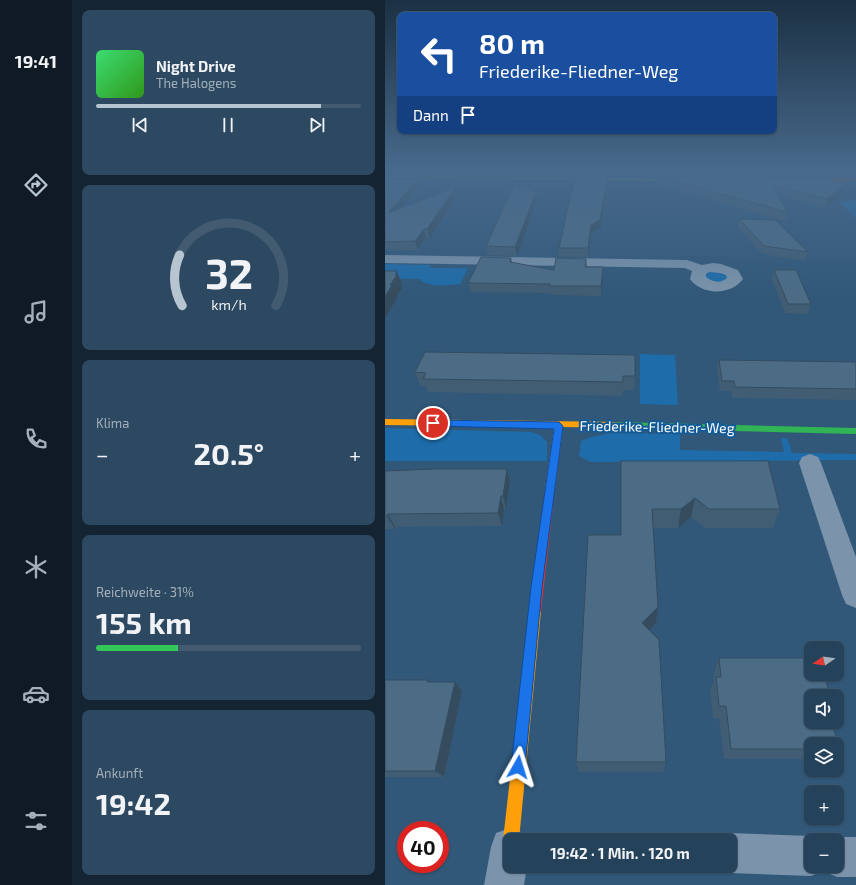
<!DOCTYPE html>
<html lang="de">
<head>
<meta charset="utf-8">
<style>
  body { margin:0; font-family:"Exo 2",sans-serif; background:#2d4961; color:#f1f3f6; height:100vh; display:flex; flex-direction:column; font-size:15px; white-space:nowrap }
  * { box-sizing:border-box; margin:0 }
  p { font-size:13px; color:#a3b0bb }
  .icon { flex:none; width:22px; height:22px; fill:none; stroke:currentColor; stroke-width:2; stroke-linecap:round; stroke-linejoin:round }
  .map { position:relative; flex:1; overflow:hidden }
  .side { display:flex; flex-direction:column; gap:10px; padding:10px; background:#142432; width:313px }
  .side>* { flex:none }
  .banner { position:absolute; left:12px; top:12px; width:380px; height:122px; border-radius:8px; box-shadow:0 1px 3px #0004,0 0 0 1px #425b71; background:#1a4fa0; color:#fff; overflow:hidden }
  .needle { width:26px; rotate:257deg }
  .tools { position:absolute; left:419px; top:641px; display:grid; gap:8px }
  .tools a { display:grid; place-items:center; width:40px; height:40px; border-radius:8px; background:#25425b; box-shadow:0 1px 3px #0004,0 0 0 1px #425b71; font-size:20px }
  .speed { position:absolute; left:12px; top:821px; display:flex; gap:8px; font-size:20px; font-weight:700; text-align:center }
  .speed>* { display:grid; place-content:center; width:52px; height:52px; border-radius:50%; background:#25425b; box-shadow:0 1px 3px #0004,0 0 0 1px #425b71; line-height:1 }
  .speed .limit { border:6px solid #d22; background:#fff; color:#111 }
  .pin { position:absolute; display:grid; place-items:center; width:34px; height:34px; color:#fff; margin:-17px; border:2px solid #fff; border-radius:50%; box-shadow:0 1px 4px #0007 }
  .me { position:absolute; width:44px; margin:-22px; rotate:6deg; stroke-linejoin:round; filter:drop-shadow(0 0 3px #0008) }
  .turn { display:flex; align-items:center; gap:14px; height:84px; padding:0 16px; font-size:18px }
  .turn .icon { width:52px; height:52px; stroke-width:2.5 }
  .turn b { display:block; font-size:28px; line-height:34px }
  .then { display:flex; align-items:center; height:38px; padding:0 16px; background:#0003; gap:8px; font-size:15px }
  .big { font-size:30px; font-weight:700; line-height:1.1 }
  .side .tile { flex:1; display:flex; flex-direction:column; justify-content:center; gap:6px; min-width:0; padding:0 14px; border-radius:8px; background:#2d4961 }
  .side .dial { align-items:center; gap:0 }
  .dial svg { height:104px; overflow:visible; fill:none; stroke:#425b71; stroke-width:7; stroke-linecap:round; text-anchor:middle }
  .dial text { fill:#f1f3f6; stroke:none }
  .song { display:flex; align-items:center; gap:12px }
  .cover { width:48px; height:48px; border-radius:6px; background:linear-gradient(135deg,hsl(140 70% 55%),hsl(110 70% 35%)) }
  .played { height:4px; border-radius:2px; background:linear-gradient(90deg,#b7c5d0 85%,#425b71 85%) }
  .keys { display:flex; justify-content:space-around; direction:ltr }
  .heat { display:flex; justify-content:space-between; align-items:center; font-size:22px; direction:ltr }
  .charge { height:6px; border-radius:3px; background:linear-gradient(90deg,#34c759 31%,#425b71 0) }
  .trip { position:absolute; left:118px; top:833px; width:234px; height:40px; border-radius:8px; background:#25425b; box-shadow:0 1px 3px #0004,0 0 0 1px #425b71; font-weight:700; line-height:40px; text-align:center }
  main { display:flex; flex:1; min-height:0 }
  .tabs { display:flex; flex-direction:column; width:72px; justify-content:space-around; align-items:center; background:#0f1a24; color:#a3b0bb }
  .tabs .icon { width:28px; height:28px }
  .tabs .selected { color:#b7c5d0 }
  .tabs b { font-size:18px; color:#f1f3f6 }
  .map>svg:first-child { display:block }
  .green { fill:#1e6ca9 }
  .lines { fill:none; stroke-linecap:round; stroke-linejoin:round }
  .street { fill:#7b94ab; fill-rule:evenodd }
  .fast { fill:#30b455; fill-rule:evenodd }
  .slow { fill:#ff9f0a; fill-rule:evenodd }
  .jam { fill:#e5322d; fill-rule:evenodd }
  .wall { fill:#415d73 }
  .shaded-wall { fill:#354c5e }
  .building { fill:#4c6c86; stroke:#354c5e }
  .route { fill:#1a73e8; stroke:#114b97 }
  .labels { text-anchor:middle; stroke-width:4; stroke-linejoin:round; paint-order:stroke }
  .street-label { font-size:14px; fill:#fff; stroke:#135b97 }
</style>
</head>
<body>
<main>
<nav class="tabs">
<b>19:41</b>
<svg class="icon selected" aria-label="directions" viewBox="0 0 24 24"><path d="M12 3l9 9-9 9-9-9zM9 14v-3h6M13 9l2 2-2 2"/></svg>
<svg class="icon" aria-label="music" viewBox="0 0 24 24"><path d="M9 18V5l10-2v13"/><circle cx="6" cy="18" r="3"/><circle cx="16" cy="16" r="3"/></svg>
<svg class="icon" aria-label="phone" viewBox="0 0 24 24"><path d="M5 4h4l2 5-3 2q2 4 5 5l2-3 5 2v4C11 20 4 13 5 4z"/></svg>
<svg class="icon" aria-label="climate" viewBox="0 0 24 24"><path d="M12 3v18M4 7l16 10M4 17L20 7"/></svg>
<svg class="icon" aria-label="car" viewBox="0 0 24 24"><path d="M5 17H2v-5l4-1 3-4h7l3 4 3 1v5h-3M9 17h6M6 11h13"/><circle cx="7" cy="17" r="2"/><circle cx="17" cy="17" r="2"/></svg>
<svg class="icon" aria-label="filters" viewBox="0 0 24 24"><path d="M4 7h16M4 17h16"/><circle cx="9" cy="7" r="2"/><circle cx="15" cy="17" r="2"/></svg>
</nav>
<section class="side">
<div class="tile">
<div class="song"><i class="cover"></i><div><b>Night Drive</b><p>The Halogens</p></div></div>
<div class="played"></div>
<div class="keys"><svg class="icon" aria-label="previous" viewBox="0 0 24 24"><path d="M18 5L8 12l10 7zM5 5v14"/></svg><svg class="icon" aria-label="pause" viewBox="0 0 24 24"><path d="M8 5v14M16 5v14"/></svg><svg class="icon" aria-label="next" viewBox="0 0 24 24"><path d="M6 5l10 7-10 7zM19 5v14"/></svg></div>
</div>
<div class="tile dial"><svg viewBox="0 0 100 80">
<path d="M14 69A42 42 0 1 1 86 69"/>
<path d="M14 69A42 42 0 0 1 12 30" stroke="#b7c5d0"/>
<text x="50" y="56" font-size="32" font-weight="700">32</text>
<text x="50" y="72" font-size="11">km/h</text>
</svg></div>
<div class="tile"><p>Klima</p>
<div class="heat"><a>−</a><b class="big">20.5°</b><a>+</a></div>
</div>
<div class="tile"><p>Reichweite · 31%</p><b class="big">155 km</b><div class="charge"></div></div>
<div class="tile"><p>Ankunft</p><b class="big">19:42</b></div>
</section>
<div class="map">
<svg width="471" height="885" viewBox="0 0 471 885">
  <rect width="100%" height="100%" fill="#315879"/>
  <g class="green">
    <path d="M0 171H174L171 176 0 174Z"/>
    <rect x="255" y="171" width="39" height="4"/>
    <path d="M471 200V217L469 216 455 202Z"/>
    <path d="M0 264 46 265 45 268H83L75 284C62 285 44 288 34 279L0 278Z"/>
    <path d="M332 271 343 275 342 280 332 283 322 280 319 274 322 272Z"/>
    <path d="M255 354 290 355 293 405 255 404Z"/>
    <path d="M0 428 147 432 155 435 162 442V461H0Z"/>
    <path d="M228 433 295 434V450L399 452 396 438H402L407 453 471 454V460L206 462 194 456 196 441 206 437Z"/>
  </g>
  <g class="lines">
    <g class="street">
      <path d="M0 255 302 260 317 265 328 263 336 264 353 270 358 279C347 295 317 296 305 279L307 271 300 268 0 263ZM324 272 335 273 341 275 342 278C335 284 328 282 321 277V274Z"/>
      <path d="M425 454 433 457 436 463 471 557V608L461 604 457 595 414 463 417 457Z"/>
      <path d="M125 828 139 833 141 840H125V866H142L139 885H99L106 847 111 833Z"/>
      <path d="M345 833 426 836 435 840H426V866H452V840H446L452 837H471V877H452L438 871 426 876 345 873 331 866H345V840H331Z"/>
    </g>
    <g class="fast">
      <path d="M0 175 302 179 304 180 302 181 0 177Z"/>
      <path d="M231 422 471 428V434L231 428 227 425Z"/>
    </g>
    <g class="slow">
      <path d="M0 419 231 422 235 425 231 428 178 427 170 489 168 492 165 493 162 492 160 489 169 427 0 425Z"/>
      <path d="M150 605 154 607 156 611 134 840H125V847L120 846 118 840 144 611 146 607Z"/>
    </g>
    <g class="jam">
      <path d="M471 178V180L416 182 414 181 416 180Z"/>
      <path d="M165 485 168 486 170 489 156 611 154 615 150 617 146 615 144 611 160 489 162 486Z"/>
    </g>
  </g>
  <g class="wall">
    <path d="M197 171H225L224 174H197Z"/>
    <path d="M290 171H450L444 176 290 175Z"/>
    <path d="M223 175V183L216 228 206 233 203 257 174 256V248Z"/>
    <path d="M272 176 461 184 458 192 440 208 393 195 402 212 400 221 272 184Z"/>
    <path d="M0 178 35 186 17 207 71 187 73 195 45 238 41 237 33 250H0Z"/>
    <path d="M151 192 152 200 132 256 103 255 101 246Z"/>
    <path d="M354 219 423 252 421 261 377 254 353 228Z"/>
    <path d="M126 258 127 263 169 270 201 259 202 267 218 276 216 296 166 295V293L86 292 83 283Z"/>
    <path d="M389 270 426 304 423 314 400 313 387 279Z"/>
    <path d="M334 360 471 362V400L347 398 346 391H335L332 370Z"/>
    <path d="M30 372 250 376 249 390H238V396L43 392 41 386H35Z"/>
    <path d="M236 461 395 509 388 528H320L306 517 293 528H268L273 607 271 623 264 630 281 762 278 772H194L191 762 236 535Z"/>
    <path d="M122 469 125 482 121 509H119L117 526 10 527V529H0V471Z"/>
    <path d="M334 658H426V674H434L435 677H440L445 696H426V722H447L454 749 452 750V744H426V759H339L334 718H328L325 690 329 681V673Z"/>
    <path d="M0 680 45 682H70L77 691 59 777H0Z"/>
  </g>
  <g class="shaded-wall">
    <path d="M445 171H450L444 176Z"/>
    <path d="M223 175V183L216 228 206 233 203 257V248L206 225Z"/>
    <path d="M33 179 35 186 6 221 3 213Z"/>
    <path d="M461 184 458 192 440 208 442 199Z"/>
    <path d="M71 187 73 195 45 238 42 229Z"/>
    <path d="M151 192 152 200 132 256 130 247Z"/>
    <path d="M39 229 41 237 33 250 30 241Z"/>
    <path d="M218 267V276L216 296V286Z"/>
    <path d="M12 271 17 284 16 285 17 288 11 297 12 298 0 318V297L10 275Z"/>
    <path d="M122 469 125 482 121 509 118 496Z"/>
    <path d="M116 496 119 509 117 526 113 513Z"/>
    <path d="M310 498 306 517 293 528 296 509Z"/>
    <path d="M3 514 10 527V529L2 516Z"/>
    <path d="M273 607 271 623 256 639 257 623Z"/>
    <path d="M70 682 77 691 59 777 50 771Z"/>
  </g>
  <g class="building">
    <path d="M190 175H223L215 220 206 225 203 248H174Z"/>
    <path d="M272 176 435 178 461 184 442 199 388 186 402 212Z"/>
    <path d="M0 178 33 179 3 213 71 187 42 229H39L30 241 0 242Z"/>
    <path d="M129 184 151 192 130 247 101 246Z"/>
    <path d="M354 219 390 220 423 252 379 246Z"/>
    <path d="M96 257 126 258 125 262 169 270 171 258 201 259 200 267H218L216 286H165V284L83 283Z"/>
    <path d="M389 270H411L426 304H403Z"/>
    <path d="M0 271H12L10 275H12L5 285H7L0 297Z"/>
    <path d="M40 352 250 355V376H238V382L38 379 41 373 30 372Z"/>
    <path d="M334 360 471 362V389L350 387 349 381H337Z"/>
    <path d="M236 461H383L395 509H324L310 498 296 509H267L273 607 257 623 274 640 281 762H191L203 535H236Z"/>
    <path d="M51 469H122L118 496H116L113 513 3 514 2 516H0V471Z"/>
    <path d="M334 658H426V674H434L435 677H440L445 696H426V722H447L454 749H452V744H426V749H346L341 706H334L331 677H336Z"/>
    <path d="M0 680H43L42 682H70L50 771H0Z"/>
  </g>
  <linearGradient id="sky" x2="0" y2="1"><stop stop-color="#1b3043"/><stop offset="0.58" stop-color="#486a8c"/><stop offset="1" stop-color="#486a8c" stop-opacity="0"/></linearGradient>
  <rect width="471" height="295" fill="url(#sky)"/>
  <path class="route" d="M48 420 174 422 178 426 157 587 140 767 138 772 133 774 128 772 126 767 146 587 169 429 48 426 43 423Z"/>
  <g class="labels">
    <g class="street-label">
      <text transform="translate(272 427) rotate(1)" y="5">Friederike-Fliedner-Weg</text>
    </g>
  </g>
</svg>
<div class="tools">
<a><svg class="needle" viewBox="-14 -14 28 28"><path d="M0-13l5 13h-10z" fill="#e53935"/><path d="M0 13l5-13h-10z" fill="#a3b0bb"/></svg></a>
<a><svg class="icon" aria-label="sound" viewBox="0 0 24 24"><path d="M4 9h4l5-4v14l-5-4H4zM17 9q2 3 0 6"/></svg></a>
<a><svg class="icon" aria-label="layers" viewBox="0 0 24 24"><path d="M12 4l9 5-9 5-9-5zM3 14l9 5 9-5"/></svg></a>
<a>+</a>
<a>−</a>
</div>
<div class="speed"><div class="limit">40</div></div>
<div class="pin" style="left:48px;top:423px;background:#d93025"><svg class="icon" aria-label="arrive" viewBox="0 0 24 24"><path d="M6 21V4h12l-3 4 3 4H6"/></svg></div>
<svg class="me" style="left:133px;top:767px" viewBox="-20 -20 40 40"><path d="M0-17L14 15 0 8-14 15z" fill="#1a73e8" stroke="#fff" stroke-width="4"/></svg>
<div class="trip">19:42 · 1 Min. · 120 m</div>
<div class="banner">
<div class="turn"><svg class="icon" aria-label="left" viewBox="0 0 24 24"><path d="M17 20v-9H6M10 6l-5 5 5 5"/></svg><div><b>80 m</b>Friederike-Fliedner-Weg</div></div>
<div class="then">Dann<svg class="icon" aria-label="arrive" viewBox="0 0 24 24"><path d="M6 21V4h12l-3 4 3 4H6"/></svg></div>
</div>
</div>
</main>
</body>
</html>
